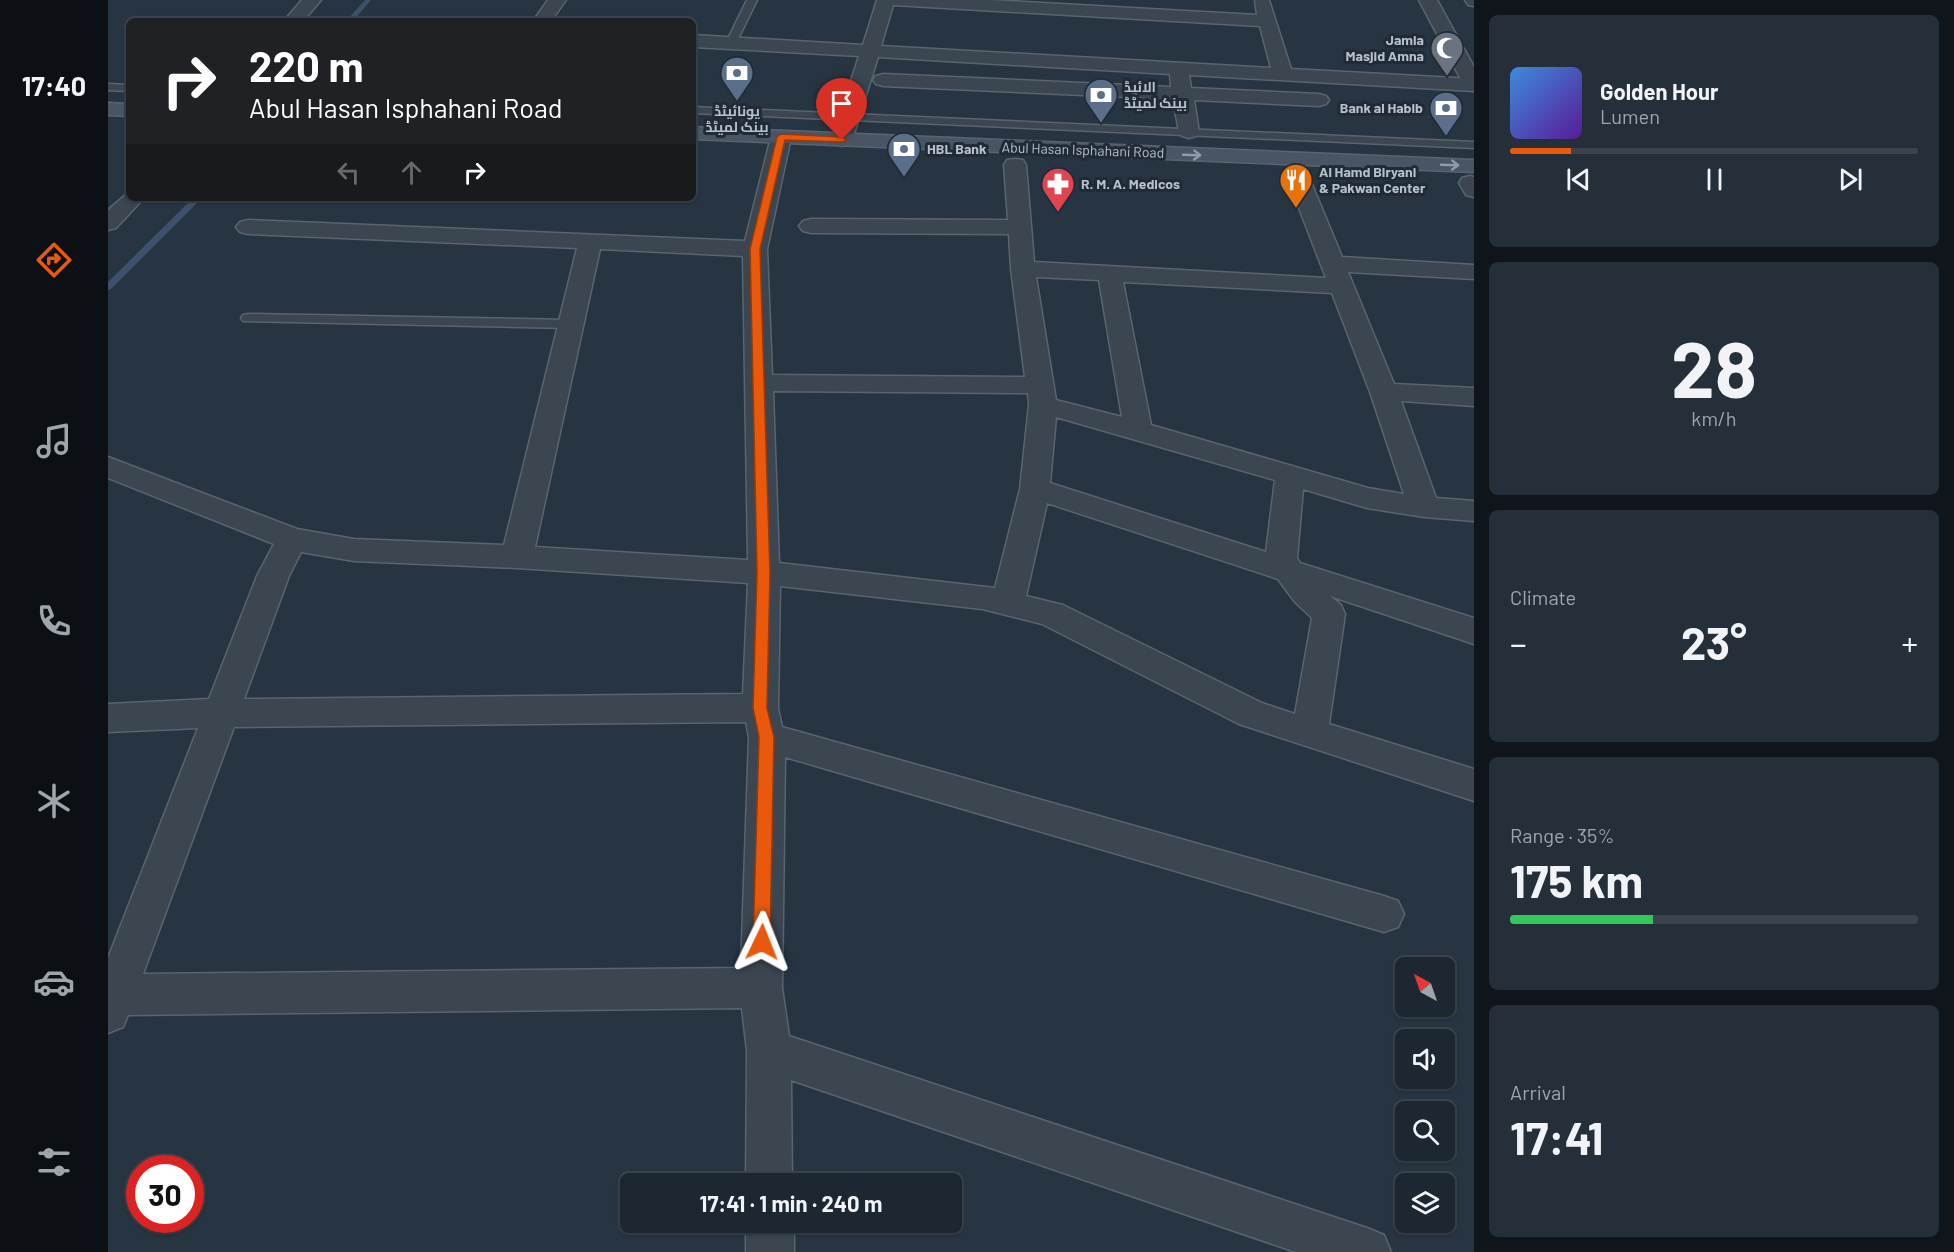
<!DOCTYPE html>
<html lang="en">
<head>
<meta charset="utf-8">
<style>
  body { margin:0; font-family:Barlow,Cairo,sans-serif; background:#252f3a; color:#f1f3f6; height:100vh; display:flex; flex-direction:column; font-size:22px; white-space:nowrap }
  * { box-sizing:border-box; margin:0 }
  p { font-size:20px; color:#a0a5ac }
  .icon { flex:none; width:33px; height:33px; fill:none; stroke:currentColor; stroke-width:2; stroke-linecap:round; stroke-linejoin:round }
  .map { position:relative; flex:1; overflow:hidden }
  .panel { display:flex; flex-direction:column; gap:15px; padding:15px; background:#10151c; width:480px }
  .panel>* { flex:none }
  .guide { position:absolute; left:18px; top:18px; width:570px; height:183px; border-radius:9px; box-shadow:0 2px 4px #0004,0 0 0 2px #3b444d; background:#202124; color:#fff; overflow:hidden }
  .needle { width:39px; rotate:320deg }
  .controls { position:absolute; left:1287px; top:957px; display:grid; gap:12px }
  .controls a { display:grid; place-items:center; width:60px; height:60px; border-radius:9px; background:#1d2732; box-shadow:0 2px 4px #0004,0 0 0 2px #3b444d; font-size:30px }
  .speed { position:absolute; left:18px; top:1155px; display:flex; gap:12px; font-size:30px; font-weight:700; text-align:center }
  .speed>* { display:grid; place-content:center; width:78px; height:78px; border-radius:50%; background:#1d2732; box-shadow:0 2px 4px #0004,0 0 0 2px #3b444d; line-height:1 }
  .speed .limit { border:9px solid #d22; background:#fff; color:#111 }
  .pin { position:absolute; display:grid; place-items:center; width:51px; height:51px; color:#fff; margin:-62px -26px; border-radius:50% 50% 50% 0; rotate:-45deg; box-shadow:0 0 6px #0007 }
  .pin .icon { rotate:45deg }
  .me { position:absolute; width:66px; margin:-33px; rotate:2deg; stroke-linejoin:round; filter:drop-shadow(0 0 4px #0008) }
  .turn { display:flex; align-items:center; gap:21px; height:126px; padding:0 24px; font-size:27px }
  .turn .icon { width:78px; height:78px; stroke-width:2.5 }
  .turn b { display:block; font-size:42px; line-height:51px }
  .lanes { display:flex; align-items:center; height:57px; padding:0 24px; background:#0003; justify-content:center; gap:30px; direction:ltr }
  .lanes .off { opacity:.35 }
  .big { font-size:45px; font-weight:700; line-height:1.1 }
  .panel .widget { flex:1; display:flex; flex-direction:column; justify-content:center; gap:9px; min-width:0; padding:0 21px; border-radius:9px; background:#252f3a }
  .panel .dial { align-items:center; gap:0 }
  .dial b { font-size:78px; line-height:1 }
  .song { display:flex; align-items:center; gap:18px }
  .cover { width:72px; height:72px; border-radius:9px; background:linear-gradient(135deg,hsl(210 70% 55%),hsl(270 70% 35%)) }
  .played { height:6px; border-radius:3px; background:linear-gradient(90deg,#ea580c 15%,#3b444d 15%) }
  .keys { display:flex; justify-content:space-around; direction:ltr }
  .heat { display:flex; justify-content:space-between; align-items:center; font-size:33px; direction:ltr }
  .charge { height:9px; border-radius:4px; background:linear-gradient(90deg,#34c759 35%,#3b444d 0) }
  .trip { position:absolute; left:512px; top:1173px; width:342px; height:60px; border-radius:9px; background:#1d2732; box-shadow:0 2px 4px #0004,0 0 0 2px #3b444d; font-weight:700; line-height:60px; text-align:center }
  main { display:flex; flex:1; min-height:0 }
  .menu { display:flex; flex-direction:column; width:108px; justify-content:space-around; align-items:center; background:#0c1014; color:#a0a5ac }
  .menu .icon { width:42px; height:42px }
  .menu .active { color:#ea580c }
  .menu b { font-size:27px; color:#f1f3f6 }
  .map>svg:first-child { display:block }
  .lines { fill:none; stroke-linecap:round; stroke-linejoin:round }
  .stream { fill:#3d526a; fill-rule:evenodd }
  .service-casing { stroke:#59646f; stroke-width:3 }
  .minor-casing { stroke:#59646f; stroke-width:3 }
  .tertiary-casing { stroke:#59646f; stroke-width:3 }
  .secondary-casing { stroke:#59646f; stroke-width:3 }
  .service { fill:#3b4651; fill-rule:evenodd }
  .minor { fill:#3b4651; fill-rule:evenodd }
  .tertiary { fill:#3b4651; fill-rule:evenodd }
  .secondary { fill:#495564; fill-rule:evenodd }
  .oneway { stroke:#919ba7 }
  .route { fill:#ea580c; stroke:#983908; stroke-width:1.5 }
  .labels { text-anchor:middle; stroke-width:6; stroke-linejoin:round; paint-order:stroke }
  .far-poi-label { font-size:14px; font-weight:bold; fill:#b8c1cb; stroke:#202b37; text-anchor:start }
  .far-street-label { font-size:14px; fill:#b8c1cb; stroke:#202b37 }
</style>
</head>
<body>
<main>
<nav class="menu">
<b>17:40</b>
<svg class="icon active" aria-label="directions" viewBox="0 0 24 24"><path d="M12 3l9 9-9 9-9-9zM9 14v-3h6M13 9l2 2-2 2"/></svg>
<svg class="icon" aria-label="music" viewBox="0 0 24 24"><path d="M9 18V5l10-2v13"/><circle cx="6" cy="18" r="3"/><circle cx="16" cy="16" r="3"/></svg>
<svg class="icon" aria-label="phone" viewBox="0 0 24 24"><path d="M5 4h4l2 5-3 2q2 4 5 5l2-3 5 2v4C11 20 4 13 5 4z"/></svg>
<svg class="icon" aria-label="climate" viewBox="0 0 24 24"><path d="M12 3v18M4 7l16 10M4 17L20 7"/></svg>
<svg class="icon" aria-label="car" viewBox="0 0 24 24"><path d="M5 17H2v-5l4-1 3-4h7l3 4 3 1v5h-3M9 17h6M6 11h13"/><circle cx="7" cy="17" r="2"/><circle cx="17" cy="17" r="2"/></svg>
<svg class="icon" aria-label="filters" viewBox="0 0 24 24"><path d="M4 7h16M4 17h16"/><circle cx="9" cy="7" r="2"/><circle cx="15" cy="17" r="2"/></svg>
</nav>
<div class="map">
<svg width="1366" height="1252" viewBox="0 0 1366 1252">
  <rect width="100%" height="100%" fill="#273442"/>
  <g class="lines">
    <g class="stream">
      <path d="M257 0H263L245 21H238Z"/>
      <path d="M85 198H94L3 289 0 290V282Z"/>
    </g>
    <g class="service-casing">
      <g id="service">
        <path d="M639 0H649L628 43 619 45 618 43Z"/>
        <path d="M0 84 21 85V91L0 90Z"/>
        <path d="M585 107 1366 142V148L585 113Z"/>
        <path d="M140 314 463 320 470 324 463 328 135 321 133 318 135 315Z"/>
      </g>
    </g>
    <g class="minor-casing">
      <g id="minor">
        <path d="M194 0H213L195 21H176Z"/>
        <path d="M440 0H458L443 21H425Z"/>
        <path d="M769 0H881L1149 15 1147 0H1161L1183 69 1366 79V91L1081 75 1083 88 1211 94 1218 96 1221 100 1218 104 1211 106 1086 100 1091 132 1088 136 1081 138 1074 136 1071 132 1065 99 775 86 768 84 765 80 768 76 775 74 1063 87 1062 74 770 57 744 140 741 144 734 146 727 144 724 140 751 56 585 47V35L755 45ZM785 5 1152 26 1163 68 773 46Z"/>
        <path d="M673 131 680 133 683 137 659 249 664 375 917 377 903 269 901 234 703 233 695 231 691 226 695 221 703 219 900 220 896 165 899 160 907 159 915 160 918 165 926 262 1218 278 1179 177 1182 172 1190 170 1198 172 1201 177 1234 257 1366 265V279L1240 272 1286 384 1366 388V406L1293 401 1328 498 1366 501V521L1316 517 1259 508 1195 489 1189 558 1192 563 1366 618V644L1222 596 1233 605 1237 614 1221 724 1366 769V801L1131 724 934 624 874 609 672 586 670 708 674 727 1276 896 1290 901 1296 914 1290 927 1276 932 677 757 674 988 681 1036 1259 1228 1276 1235 1283 1252H1188L683 1080 684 1184H638L639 1051 634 1008 20 1015 15 1027 0 1033V958L90 728 0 732V704L101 699 149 576 166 544 0 478V457L189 529 246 539 396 545 469 248 140 234 132 232 128 227 132 222 140 220 637 241 663 137 666 133ZM492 249 635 256 640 560 427 547ZM928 277 991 280 1014 417 948 400ZM1015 282 1224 293 1262 392 1296 494 1260 488 1043 425ZM665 391 920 393 921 405 912 489 887 588 671 563ZM948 417 1167 480 1158 552 942 483ZM939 503 1170 579 1187 602 1204 618 1187 714 1154 703 955 605 918 596ZM193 552 246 561 409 568 640 583 635 694 136 699 181 576ZM638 722 641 737 633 968 35 974 126 727Z"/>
        <path d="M1362 176 1366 177V197L1358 195 1351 183 1354 178Z"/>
        <path d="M21 192V198H36L8 228 0 230V210Z"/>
        <rect x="638" y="1222" width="48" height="30"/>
      </g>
    </g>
    <g class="tertiary-casing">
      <g id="tertiary">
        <path d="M1311 0H1329L1366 67V91L1359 89 1356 85Z"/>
        <path d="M1357 0H1366V6L1360 5Z"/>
      </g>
    </g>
    <g class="secondary-casing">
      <g id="secondary">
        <path d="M0 103 21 104V116L0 115Z"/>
        <path d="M585 127 1366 160V172L585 139Z"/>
      </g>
    </g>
    <use href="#service" class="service"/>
    <use href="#minor" class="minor"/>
    <use href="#tertiary" class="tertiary"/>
    <use href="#secondary" class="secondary"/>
  </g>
  <defs><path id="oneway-shaft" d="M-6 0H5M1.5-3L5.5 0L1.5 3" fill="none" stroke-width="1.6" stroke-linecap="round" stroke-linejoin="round" transform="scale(1.5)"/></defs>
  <g class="oneway">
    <use href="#oneway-shaft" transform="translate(1084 155) rotate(2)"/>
    <use href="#oneway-shaft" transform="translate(1342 165) rotate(2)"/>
  </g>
  <path class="route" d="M673 134 734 137 739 140 734 142 677 140 652 249 662 573 659 708 666 737 662 942 660 948 654 950 648 948 645 942 651 737 645 708 649 573 642 249 669 137Z"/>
  <defs>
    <g id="mosque-pin" transform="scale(1.725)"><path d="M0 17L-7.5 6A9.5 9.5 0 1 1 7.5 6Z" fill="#6b7280" stroke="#202b37"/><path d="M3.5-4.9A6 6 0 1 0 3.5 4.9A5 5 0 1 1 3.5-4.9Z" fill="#fff"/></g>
    <g id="bank-pin" transform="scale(1.725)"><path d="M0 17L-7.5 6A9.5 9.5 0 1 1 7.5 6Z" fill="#5c6f8a" stroke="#202b37"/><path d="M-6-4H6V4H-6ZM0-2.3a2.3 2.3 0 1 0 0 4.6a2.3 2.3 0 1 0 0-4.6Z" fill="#fff"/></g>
    <g id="restaurant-pin" transform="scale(1.725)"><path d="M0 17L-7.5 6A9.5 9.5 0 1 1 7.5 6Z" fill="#e8710a" stroke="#202b37"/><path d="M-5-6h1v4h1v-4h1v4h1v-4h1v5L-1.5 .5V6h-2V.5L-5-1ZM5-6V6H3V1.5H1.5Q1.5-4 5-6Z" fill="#fff"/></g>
    <g id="pharmacy-pin" transform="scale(1.725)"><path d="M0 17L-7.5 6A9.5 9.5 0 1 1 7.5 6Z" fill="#e0444e" stroke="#202b37"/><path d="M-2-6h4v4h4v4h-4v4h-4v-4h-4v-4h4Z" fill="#fff"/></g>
  </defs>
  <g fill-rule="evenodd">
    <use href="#mosque-pin" x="1339" y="48"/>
    <use href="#bank-pin" x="629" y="73"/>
    <use href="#bank-pin" x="993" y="95"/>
    <use href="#bank-pin" x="1338" y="108"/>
    <use href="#bank-pin" x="796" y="149"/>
    <use href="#restaurant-pin" x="1188" y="180"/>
    <use href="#pharmacy-pin" x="950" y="184"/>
  </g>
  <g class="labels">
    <g class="far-poi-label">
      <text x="1316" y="45" text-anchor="end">Jamia<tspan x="1316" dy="16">Masjid Amna</tspan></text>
      <text x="1016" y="92">الائیڈ<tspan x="1016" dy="16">بینک لمیٹڈ</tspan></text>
      <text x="1315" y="113" text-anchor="end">Bank al Habib</text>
      <text x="629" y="116" text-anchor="middle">یونائیٹڈ<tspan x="629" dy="16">بینک لمیٹڈ</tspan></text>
      <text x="819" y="154">HBL Bank</text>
      <text x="1211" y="177">Al Hamd Biryani<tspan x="1211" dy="16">&amp; Pakwan Center</tspan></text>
      <text x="973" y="189">R. M. A. Medicos</text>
    </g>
    <g class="far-street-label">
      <text transform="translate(975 150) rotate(2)" y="5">Abul Hasan Isphahani Road</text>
    </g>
  </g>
</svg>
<div class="controls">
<a><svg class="needle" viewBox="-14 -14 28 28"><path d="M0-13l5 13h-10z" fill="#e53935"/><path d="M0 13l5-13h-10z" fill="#a0a5ac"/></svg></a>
<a><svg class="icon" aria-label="sound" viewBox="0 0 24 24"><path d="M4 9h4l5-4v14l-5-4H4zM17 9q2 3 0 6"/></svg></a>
<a><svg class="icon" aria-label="search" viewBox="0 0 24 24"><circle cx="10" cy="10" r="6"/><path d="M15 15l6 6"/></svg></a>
<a><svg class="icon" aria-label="layers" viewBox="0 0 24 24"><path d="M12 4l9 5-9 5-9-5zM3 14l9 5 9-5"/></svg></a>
</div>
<div class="speed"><div class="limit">30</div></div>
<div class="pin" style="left:734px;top:140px;background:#d93025"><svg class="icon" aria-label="arrive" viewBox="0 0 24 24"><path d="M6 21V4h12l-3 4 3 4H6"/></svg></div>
<svg class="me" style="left:654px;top:942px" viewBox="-20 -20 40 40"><path d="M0-17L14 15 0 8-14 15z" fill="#ea580c" stroke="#fff" stroke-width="4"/></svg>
<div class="trip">17:41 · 1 min · 240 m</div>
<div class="guide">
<div class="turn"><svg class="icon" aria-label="right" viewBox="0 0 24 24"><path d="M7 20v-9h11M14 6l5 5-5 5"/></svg><div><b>220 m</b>Abul Hasan Isphahani Road</div></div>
<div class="lanes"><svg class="icon off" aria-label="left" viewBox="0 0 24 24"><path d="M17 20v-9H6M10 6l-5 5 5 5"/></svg><svg class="icon off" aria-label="ahead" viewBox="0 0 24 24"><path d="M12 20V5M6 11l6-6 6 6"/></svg><svg class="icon" aria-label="right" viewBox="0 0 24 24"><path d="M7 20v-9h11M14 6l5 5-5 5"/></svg></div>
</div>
</div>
<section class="panel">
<div class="widget">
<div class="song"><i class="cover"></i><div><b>Golden Hour</b><p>Lumen</p></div></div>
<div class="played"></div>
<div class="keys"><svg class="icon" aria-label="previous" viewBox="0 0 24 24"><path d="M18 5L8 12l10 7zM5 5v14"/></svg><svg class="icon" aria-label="pause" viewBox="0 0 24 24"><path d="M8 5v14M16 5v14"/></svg><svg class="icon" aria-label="next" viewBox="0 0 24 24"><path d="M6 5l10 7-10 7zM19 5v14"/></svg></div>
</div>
<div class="widget dial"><b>28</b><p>km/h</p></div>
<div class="widget"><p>Climate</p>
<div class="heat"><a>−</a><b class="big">23°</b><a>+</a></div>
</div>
<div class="widget"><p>Range · 35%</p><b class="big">175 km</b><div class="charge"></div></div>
<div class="widget"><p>Arrival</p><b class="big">17:41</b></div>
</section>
</main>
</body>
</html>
